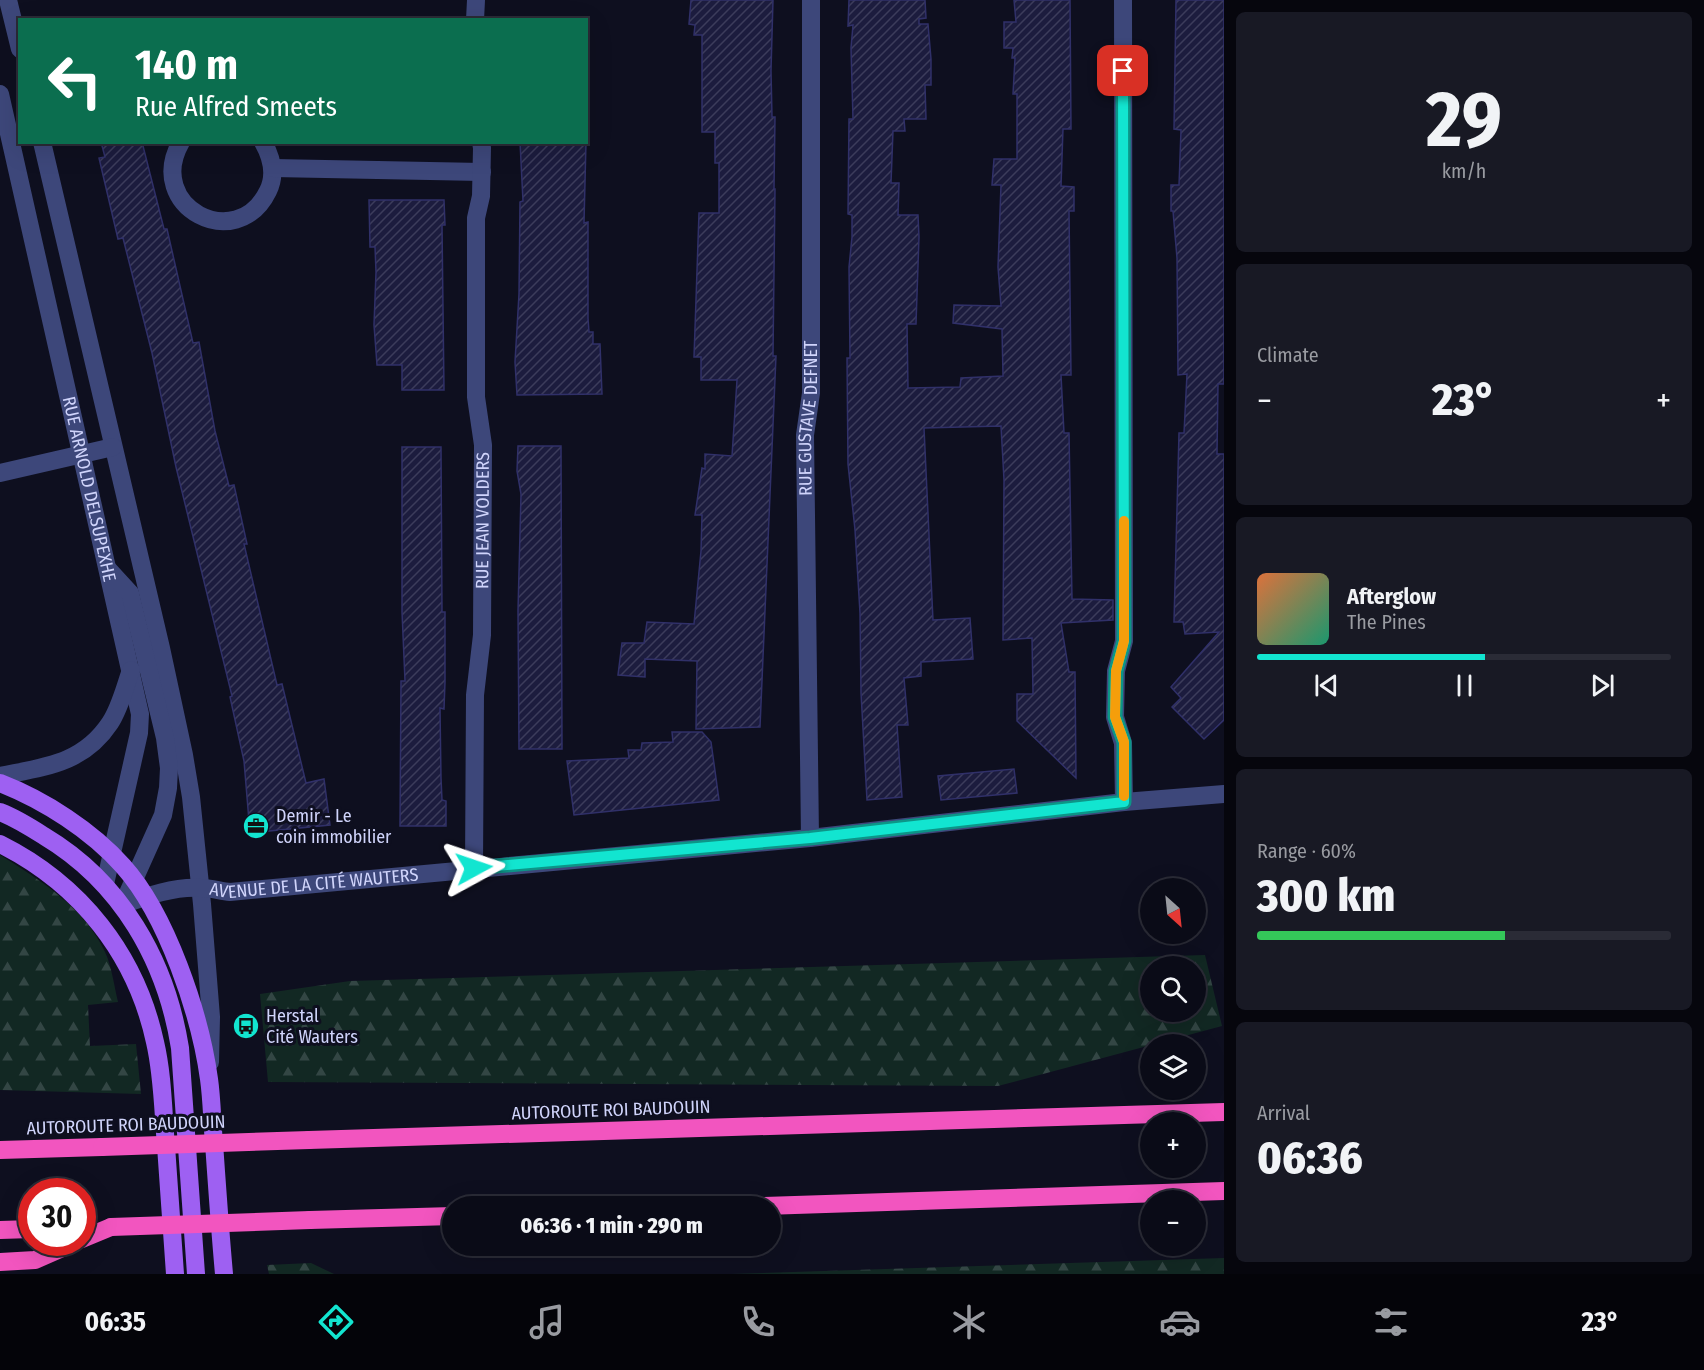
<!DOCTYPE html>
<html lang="en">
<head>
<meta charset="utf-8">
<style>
  body { margin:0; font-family:"Fira Sans Condensed",sans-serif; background:#181924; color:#f1f3f6; height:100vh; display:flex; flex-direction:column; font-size:22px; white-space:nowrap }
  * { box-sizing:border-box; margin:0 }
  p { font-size:20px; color:#999ba1 }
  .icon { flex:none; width:33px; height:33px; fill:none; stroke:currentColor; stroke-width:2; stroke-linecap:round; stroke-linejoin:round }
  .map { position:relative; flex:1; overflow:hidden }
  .details { display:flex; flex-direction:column; gap:12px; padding:12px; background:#06060d; width:480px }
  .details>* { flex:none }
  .guide { position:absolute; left:18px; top:18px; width:570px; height:126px; border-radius:0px; box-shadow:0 6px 24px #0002,0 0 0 2px #2a2b36; background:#0b6e4f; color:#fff; overflow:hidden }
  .needle { width:39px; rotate:153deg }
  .controls { position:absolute; left:1140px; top:878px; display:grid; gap:12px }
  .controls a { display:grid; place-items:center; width:66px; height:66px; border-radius:50%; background:#0a0b17; box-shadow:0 6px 24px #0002,0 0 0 2px #2a2b36; font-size:30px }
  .speed { position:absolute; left:18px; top:1178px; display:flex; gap:12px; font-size:30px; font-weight:700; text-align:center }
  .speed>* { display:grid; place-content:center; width:78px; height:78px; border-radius:50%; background:#0a0b17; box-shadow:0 6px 24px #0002,0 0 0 2px #2a2b36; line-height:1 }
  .speed .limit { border:9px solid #d22; background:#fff; color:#111 }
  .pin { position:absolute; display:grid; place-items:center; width:51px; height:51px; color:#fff; margin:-26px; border-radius:12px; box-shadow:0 3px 9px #0006 }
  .me { position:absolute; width:66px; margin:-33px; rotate:85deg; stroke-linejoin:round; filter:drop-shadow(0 0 4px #0008) }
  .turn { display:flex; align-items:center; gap:21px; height:126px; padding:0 18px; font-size:27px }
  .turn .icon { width:78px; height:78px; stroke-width:2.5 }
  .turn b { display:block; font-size:42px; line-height:51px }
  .big { font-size:45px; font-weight:800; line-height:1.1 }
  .details .card { flex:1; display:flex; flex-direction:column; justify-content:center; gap:9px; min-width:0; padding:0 21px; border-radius:9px; background:#181924 }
  .details .dial { align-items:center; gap:0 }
  .dial b { font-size:78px; line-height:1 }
  .song { display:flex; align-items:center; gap:18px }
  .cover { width:72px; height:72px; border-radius:9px; background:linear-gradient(135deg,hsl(20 70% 55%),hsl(160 70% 35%)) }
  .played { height:6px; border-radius:3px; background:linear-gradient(90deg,#12e5d0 55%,#2a2b36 55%) }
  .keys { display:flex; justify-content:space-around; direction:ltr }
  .heat { display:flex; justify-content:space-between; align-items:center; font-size:33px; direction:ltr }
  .charge { height:9px; border-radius:4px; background:linear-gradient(90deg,#34c759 60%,#2a2b36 0) }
  .trip { position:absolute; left:442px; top:1196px; width:339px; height:60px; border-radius:30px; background:#0a0b17; box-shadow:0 6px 24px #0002,0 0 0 2px #2a2b36; font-weight:800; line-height:60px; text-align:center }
  .tab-bar { display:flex; height:96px; justify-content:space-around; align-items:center; background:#040409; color:#999ba1 }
  .tab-bar .icon { width:42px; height:42px }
  .tab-bar .current { color:#12e5d0 }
  .tab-bar b { font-size:27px; color:#f1f3f6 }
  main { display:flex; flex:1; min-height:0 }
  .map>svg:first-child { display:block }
  .forest { fill:url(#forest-firs); fill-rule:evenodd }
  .building { fill:url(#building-hatch); stroke:#303069; stroke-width:1.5 }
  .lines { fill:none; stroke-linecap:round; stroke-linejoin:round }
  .minor { stroke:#3d477a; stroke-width:18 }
  .major { stroke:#9e60f2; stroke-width:18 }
  .highway { stroke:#f255bf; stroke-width:18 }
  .highway-bridge { stroke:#f255bf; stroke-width:18 }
  .route-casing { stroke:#0c9587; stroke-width:15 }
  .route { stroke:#12e5d0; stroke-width:10 }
  .slow { stroke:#f59e0b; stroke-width:10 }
  .labels { text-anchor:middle; stroke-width:6; stroke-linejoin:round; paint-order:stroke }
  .street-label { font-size:18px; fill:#d0d4fb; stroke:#0e0f1f }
  .poi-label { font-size:18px; fill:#d0d4fb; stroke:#0e0f1f; text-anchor:start }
</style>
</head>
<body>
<main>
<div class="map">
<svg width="1224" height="1274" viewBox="0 0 1224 1274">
  <defs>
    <pattern id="forest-firs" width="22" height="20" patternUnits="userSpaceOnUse" patternTransform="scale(1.5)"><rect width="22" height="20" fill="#122823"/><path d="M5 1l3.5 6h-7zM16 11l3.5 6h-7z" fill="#334644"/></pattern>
    <pattern id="building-hatch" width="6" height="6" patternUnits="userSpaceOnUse" patternTransform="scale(1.5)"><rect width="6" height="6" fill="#1c1c3e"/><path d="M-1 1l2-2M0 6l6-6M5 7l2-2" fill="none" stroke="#3c3c5b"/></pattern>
  </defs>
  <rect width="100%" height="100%" fill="#0e0f1f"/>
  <g class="forest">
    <path d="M0 855C40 880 85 908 105 952 112 967 114 986 118 1002L88 1005 90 1046 136 1044 141 1094 0 1090Z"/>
    <path d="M1205 955 1222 1026 998 1086 268 1082 260 994 350 981ZM1150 966H1196V1011H1150Z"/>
    <path d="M1224 1258V1274H731Z"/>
    <path d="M311 1263 334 1274H269L267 1265Z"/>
  </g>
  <g class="building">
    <path d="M691 0H773L771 71 772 117H775L774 189H775L773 356H776L760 727 696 729 697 661 645 659V677L618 675 622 643H644L647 622 694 624 701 551 702 515H695L702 468 705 469V454L732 456 737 380H701V357H694L699 213H719V163H715V132H702V35H694L695 25 689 24Z"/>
    <path d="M849 0H925L926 18 919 19V24H928L931 59V85H925L926 119H904L905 131H893L891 183H899L898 215H918L919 237 916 324H907L908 388 960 387 961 378 1003 376 1002 329 953 323 954 305 1001 306 998 267 1001 185H992L994 159H1017V94H1013L1015 58H1012L1013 48H1004V22H1016L1014 0H1070L1071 129H1063L1061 186 1074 187V211H1069L1071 375H1061L1064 433H1069L1072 599 1113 600V620L1061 623 1069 672H1075L1076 778 1017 721V694H1033L1032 638 1003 640 1004 480 1001 426 924 428 933 620 970 618 973 659 921 662V676L904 678 908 725H897L902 797 867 800 861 693 860 613 855 530 848 464 847 358H850L849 267 852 237V215L848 214 849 119H853L851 48 853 25 848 26Z"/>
    <path d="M1176 0H1224V384H1218L1217 454H1224V720L1204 739 1172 707 1181 698 1171 687 1219 632 1185 634 1183 622H1174L1179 433H1184L1187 374 1178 375 1177 258 1173 211H1171V185H1179L1181 130 1174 129Z"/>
    <path d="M101 142H142L164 229H167L193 343 199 342 215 431 229 486 234 485 247 544H244L277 685 282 684 306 783 324 779 330 825 250 833 244 761 230 697 232 696 176 467 152 353 123 238 118 239 99 158 105 157Z"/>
    <path d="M520 142H586L584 223 588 222V318L589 332H593V344H600L602 394 517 395 515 362 519 294 520 202 523 201Z"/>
    <path d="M369 200H444L445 225H442L444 390H402V365H377L374 325 376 272 375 247H370Z"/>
    <path d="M518 446H561L562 749H519L518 611 521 494 517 471Z"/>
    <path d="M402 447H441L442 612H445V682L444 709 440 708 441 778 442 800 446 801V826H400L401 681H405L402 612Z"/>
    <path d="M672 732H702L711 742 719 800 574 815 567 761 629 758 628 750H641L642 743 673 742Z"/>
    <path d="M1014 769 1017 793 941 800 938 776Z"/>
  </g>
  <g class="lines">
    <g class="minor">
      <path d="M8 0 20 49"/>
      <path d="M1123 0 1124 641 1116 671 1115 717 1123 743 1124 802"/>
      <path d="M475 20 476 0"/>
      <path id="s1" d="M0 94 140 714 139 733 105 884"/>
      <path d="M42 142 161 648 184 755 191 797 202 904 211 1017 210 1062"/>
      <path d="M181 142C144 207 237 255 268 191 276 175 272 158 263 142"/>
      <path d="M273 168 482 172"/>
      <path d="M0 473 113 447"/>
      <path d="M108 569 130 593 165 738 169 768 168 788 163 815 128 893"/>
      <path d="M0 776C44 767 83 764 110 723 120 708 125 687 131 670"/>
      <path id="s2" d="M810 838 805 435 811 393V0"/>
      <path id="s3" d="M474 868 475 695 482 635 483 445 476 397V218L481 196 482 148 481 142"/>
      <path id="s4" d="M122 905C147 896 175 886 201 888 211 888 220 891 230 892L810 838 1124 802 1224 794"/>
    </g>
    <g class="major">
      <path d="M0 783C44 800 92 831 123 866 167 915 200 1014 209 1079 212 1100 212 1122 214 1143 217 1186 220 1230 224 1274"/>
      <path d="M0 812C16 818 30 827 44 836 121 882 166 960 180 1048L196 1274"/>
      <path d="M0 844C80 884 136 954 155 1042 163 1076 163 1112 166 1146 169 1189 172 1231 175 1274"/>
    </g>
    <g class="highway">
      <path d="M309 1140 1224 1112"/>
      <path d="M0 1150 102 1147"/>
      <path d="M764 1206 1224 1191"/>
      <path d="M310 1220 453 1216"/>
      <path d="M0 1230 32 1229"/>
      <path d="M82 1239 111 1227"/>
      <path d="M0 1262 35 1260 76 1242"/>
    </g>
    <g class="highway-bridge">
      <path d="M102 1147 309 1140"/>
      <path d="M111 1227 310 1220"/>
    </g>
  </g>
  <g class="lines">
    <g class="route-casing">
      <path id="route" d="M474 868 810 838 1124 802V742L1115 717 1116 671 1124 641 1123 71"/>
    </g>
    <use href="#route" class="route"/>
    <path class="slow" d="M1124 521V641L1116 671 1115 717 1124 742V796"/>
  </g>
  <defs>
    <g id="office-disc" transform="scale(1.35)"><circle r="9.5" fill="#12e5d0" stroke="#0e0f1f"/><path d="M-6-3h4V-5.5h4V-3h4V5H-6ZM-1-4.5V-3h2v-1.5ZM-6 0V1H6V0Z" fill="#111"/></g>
    <g id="bus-disc" transform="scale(1.35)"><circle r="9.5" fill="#12e5d0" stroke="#0e0f1f"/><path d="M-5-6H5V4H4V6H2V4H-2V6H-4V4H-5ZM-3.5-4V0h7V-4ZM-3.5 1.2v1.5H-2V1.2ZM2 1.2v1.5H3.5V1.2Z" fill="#111"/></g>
  </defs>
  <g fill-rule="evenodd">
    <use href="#office-disc" x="256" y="826"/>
    <use href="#bus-disc" x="246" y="1026"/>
  </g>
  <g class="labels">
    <g class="street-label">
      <text dy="6" stroke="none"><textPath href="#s2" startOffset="420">RUE GUSTAVE DEFNET</textPath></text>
      <text dy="6" stroke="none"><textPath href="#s1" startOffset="405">RUE ARNOLD DELSUPEXHE</textPath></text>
      <text dy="6" stroke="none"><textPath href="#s3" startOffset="348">RUE JEAN VOLDERS</textPath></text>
      <text dy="6" stroke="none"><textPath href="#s4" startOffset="195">AVENUE DE LA CITÉ WAUTERS</textPath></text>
      <text transform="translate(611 1110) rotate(-2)" y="6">AUTOROUTE ROI BAUDOUIN</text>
      <text transform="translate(126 1125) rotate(-2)" y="6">AUTOROUTE ROI BAUDOUIN</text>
    </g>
    <g class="poi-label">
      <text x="276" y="822">Demir - Le<tspan x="276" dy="21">coin immobilier</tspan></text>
      <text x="266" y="1022">Herstal<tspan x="266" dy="21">Cité Wauters</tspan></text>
    </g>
  </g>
</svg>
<div class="controls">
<a><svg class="needle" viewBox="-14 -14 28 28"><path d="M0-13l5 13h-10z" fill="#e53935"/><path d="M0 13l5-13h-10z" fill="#999ba1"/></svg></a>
<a><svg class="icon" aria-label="search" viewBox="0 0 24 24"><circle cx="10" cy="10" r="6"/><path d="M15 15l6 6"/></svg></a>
<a><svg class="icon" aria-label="layers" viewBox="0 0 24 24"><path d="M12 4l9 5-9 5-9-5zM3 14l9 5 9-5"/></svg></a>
<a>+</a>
<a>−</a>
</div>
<div class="speed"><div class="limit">30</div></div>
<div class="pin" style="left:1123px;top:71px;background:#d93025"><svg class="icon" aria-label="arrive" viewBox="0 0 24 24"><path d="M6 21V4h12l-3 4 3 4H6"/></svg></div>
<svg class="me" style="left:474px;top:868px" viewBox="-20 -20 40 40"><path d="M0-17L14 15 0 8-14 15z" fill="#12e5d0" stroke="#fff" stroke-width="4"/></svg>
<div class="trip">06:36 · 1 min · 290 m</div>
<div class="guide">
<div class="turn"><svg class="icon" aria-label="left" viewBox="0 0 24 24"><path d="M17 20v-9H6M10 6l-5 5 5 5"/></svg><div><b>140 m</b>Rue Alfred Smeets</div></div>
</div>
</div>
<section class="details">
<div class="card dial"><b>29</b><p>km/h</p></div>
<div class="card"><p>Climate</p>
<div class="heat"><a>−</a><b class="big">23°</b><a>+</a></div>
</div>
<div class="card">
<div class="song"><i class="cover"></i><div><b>Afterglow</b><p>The Pines</p></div></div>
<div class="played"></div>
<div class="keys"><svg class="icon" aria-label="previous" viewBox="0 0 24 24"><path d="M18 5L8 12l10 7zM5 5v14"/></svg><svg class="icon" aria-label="pause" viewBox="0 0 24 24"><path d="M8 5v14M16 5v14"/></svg><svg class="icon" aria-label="next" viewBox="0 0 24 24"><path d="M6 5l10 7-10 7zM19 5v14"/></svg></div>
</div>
<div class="card"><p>Range · 60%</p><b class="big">300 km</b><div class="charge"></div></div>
<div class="card"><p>Arrival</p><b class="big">06:36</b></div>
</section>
</main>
<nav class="tab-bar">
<b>06:35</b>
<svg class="icon current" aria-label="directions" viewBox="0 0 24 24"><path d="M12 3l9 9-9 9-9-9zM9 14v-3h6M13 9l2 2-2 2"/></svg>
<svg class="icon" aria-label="music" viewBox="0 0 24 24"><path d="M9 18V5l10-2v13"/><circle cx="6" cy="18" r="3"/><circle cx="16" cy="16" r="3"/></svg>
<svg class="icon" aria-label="phone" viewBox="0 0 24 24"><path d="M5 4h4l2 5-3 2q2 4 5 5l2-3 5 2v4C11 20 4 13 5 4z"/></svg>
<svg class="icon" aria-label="climate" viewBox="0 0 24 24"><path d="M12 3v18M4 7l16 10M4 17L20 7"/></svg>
<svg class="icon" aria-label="car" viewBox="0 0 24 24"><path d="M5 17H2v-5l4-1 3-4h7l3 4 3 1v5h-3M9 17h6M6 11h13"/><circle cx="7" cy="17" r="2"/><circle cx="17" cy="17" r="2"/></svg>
<svg class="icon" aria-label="filters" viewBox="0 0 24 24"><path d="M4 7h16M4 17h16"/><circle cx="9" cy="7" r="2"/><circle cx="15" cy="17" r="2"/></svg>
<b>23°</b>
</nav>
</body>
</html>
